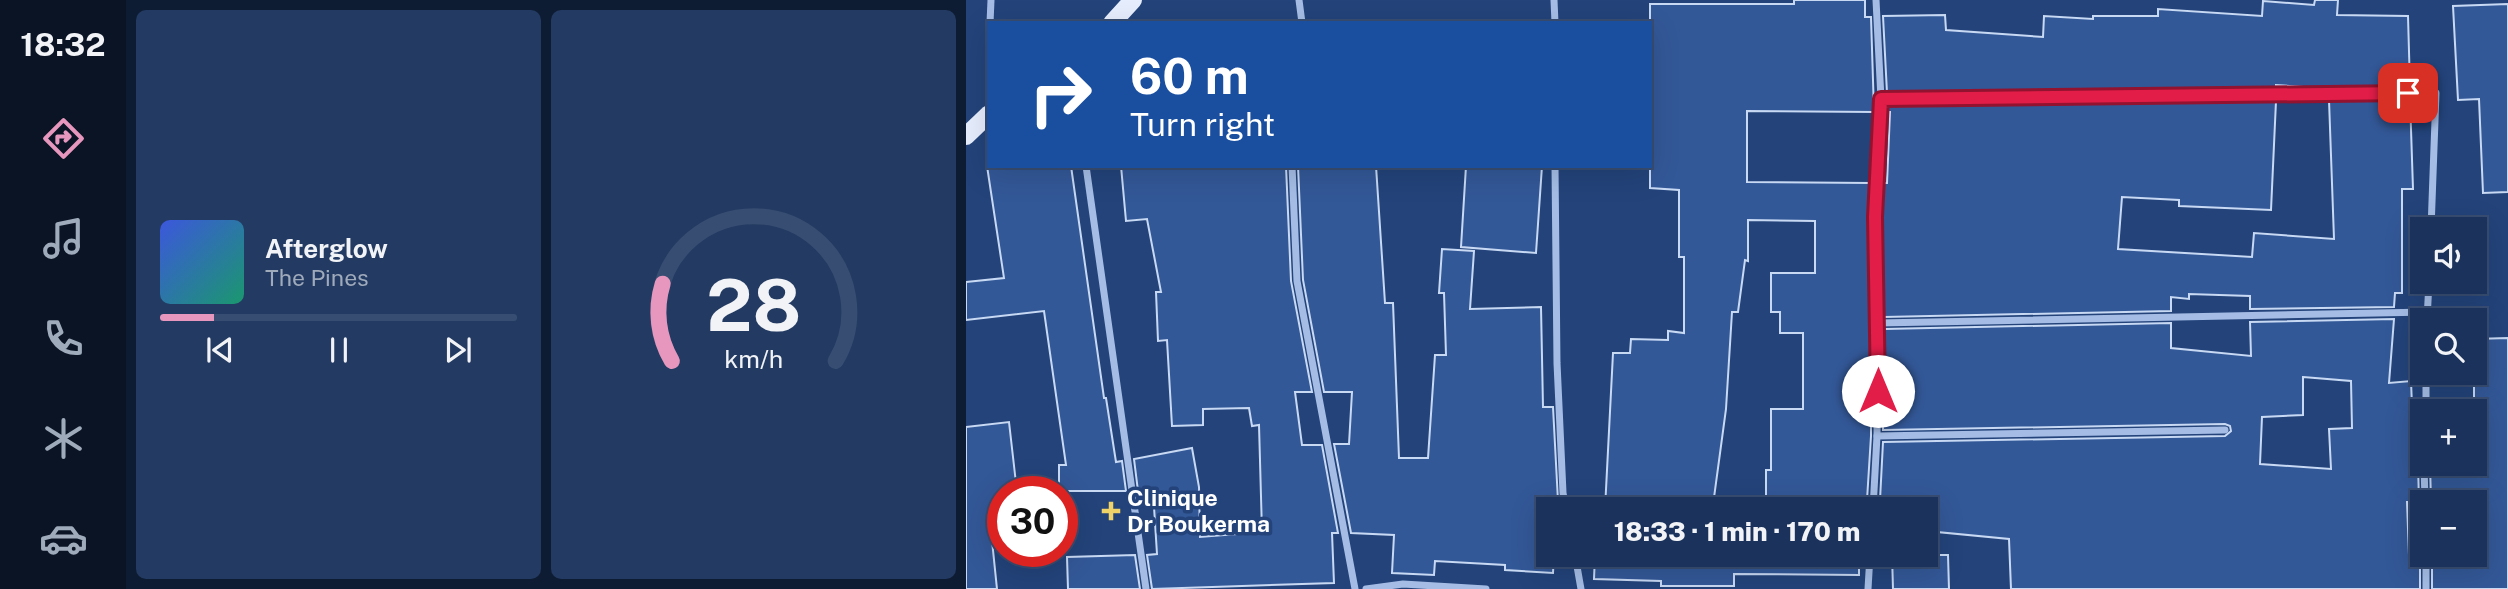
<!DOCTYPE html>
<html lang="en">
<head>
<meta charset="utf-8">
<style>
  body { margin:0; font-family:"Public Sans",sans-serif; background:#233a62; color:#f1f3f6; height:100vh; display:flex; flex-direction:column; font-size:26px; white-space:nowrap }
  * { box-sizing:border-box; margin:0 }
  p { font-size:23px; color:#9faabb }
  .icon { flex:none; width:38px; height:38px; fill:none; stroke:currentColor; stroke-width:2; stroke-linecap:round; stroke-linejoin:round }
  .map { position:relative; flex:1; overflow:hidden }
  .side { display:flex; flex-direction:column; gap:10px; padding:10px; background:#0e1c33; width:840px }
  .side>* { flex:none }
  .hud { position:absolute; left:21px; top:21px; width:665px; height:147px; border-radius:0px; box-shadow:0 7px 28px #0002,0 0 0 2px #384d72; background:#1a4fa0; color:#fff; overflow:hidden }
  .controls { position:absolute; left:1444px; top:217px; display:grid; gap:14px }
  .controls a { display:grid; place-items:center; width:77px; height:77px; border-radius:0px; background:#1a325c; box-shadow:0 7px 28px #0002,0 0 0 2px #384d72; font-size:35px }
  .speed { position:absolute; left:21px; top:476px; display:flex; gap:14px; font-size:35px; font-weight:700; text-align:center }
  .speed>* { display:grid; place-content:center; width:91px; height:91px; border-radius:50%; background:#1a325c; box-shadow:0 7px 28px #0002,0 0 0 2px #384d72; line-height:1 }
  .speed .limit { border:10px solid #d22; background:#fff; color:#111 }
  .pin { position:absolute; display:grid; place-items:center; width:60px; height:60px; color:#fff; margin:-30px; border-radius:14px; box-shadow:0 4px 10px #0006 }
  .me { position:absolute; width:77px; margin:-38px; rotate:0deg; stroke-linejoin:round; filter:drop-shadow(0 0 5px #0008) }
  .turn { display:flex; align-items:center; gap:24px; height:147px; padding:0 28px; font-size:32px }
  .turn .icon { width:91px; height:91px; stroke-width:2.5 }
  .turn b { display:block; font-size:49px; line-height:60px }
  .side .widget { flex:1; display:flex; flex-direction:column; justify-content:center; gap:10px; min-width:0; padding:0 24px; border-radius:10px; background:#233a62 }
  .side .dial { align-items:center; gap:0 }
  .dial svg { height:182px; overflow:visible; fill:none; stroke:#384d72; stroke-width:7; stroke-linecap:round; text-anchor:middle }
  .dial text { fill:#f1f3f6; stroke:none }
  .song { display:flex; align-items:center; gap:21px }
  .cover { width:84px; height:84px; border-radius:10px; background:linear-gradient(135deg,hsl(230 70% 55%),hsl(160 70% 35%)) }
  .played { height:7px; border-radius:4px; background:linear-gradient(90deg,#e797bd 15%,#384d72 15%) }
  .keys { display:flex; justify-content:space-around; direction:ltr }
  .side .tiles { flex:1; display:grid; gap:10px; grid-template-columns:repeat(2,1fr) }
  .trip { position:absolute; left:570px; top:497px; width:402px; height:70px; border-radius:0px; background:#1a325c; box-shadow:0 7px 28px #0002,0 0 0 2px #384d72; font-weight:800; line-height:70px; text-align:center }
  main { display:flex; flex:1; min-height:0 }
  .tabs { display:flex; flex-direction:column; width:126px; justify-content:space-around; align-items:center; background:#0a1425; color:#9faabb }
  .tabs .icon { width:49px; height:49px }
  .tabs .active { color:#e797bd }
  .tabs b { font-size:32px; color:#f1f3f6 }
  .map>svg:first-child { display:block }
  .building { fill:#335897; stroke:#c8d9f4; stroke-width:2; fill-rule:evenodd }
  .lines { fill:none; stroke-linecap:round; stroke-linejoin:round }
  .minor { stroke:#a5bde5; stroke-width:7 }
  .primary { stroke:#e6edfc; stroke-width:18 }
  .route-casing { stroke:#92132f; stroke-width:18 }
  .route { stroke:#e11d48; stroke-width:12 }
  .poi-dot { fill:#f0d368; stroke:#23437a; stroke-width:2.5 }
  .labels { text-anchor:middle; stroke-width:7; stroke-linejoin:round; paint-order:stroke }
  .poi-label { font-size:23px; font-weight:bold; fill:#fff; stroke:#23437a; text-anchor:start }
</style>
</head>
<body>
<main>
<nav class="tabs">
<b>18:32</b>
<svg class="icon active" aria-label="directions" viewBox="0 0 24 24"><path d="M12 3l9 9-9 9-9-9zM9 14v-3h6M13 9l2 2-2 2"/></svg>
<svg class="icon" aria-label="music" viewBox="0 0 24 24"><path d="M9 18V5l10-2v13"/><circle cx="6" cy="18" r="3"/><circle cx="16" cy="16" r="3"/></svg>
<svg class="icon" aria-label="phone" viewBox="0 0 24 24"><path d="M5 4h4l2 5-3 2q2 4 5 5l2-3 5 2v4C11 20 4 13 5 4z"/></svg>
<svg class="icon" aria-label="climate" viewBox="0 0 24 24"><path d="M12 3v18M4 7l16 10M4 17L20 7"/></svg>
<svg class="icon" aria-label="car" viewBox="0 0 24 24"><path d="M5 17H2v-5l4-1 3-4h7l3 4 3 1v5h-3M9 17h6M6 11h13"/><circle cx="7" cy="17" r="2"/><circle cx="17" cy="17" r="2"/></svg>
</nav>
<section class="side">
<div class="tiles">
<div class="widget">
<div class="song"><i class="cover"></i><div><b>Afterglow</b><p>The Pines</p></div></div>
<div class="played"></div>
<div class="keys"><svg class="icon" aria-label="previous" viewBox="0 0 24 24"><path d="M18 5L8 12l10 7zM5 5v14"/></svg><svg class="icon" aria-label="pause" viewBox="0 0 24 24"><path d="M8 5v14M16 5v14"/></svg><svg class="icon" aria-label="next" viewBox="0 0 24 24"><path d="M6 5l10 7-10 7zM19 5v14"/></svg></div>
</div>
<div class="widget dial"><svg viewBox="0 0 100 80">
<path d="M14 69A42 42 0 1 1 86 69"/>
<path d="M14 69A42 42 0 0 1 10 35" stroke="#e797bd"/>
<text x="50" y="56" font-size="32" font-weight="700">28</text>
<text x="50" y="72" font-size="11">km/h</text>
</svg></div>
</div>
</section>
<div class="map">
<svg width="1542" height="589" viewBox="0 0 1542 589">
  <rect width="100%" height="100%" fill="#23437a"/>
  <g class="building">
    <path d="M828 0H899V17H905L908 112 781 111V182L905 183V436L901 500H893V509H639L647 353H664L665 339 702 340V331L718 333V257H713V190L684 188V4H828ZM782 220 849 221V273H805V312H814V333H837V409H805V470H800V505H747L760 409 766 312H772L779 260 782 261Z"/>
    <path d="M1349 0H1372L1371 15 1442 16 1444 87 1352 88 1310 85V89L921 93 917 16 979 15 980 30 1077 37 1078 16 1127 19V16H1192V9L1296 16 1297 1 1348 5Z"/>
    <path d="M1542 4V192L1517 193 1513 99 1492 100 1487 6Z"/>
    <path d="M1444 99 1447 189H1436V293H1429L1428 307 1284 309V296L1223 294V299L1205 297V311L918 317 915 217 917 183H921L924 112H920L921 105 1310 101 1305 210 1213 206V200L1156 197 1152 249 1286 257 1288 233 1368 239 1363 100Z"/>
    <path d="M21 166H105L138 398H140L150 462 156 461 160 491H93V465H100L78 311 0 320V282L38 278Z"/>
    <path d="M155 166H320L325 281 346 392H329L336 445H356L372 533H366L368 583 186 589 181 555 191 554 187 491H172L168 459 226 448 233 487 234 537 296 532 293 425 286 426 283 408 237 409V425L206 426 201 340 192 341 190 292H195L181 219 160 221Z"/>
    <path d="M332 166H410L419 303H427L433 458H462L469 355H480L478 293H473L476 249 508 251 504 309 575 307 577 407H587L592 501V509H583V555H588L587 573 539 570V565L469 561 468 575 426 573 428 535 385 533 368 444H383L386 392H358L337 280Z"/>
    <path d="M500 166H576L570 253 495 247Z"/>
    <path d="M1428 319 1423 383 1445 381 1446 406H1443L1445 464H1452L1453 502H1441L1443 555H1454V589H1045L1043 539 961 531V498L914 500 917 442 1259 436 1265 431 1264 426 1259 424 917 430 918 329 1205 323V348L1285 356 1284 322ZM1337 377 1385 381 1386 428 1363 429 1365 469 1294 464 1296 417 1337 415Z"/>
    <path d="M1542 338V589H1466V555H1508V502H1465L1464 464H1508V339Z"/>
    <path d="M43 422 51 492H37V509L23 511 31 589H0V427Z"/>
    <path d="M169 555 174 589H102L101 557Z"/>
    <path d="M629 555H893V575L768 574V586H695V581L628 579Z"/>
    <path d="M926 555H982L983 589H927Z"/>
  </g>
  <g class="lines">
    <g class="minor">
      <path d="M333 0 336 23"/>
      <path d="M588 0 589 23"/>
      <path d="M24 23 25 0"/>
      <path d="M915 99 1470 93 1465 229"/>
      <path d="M120 166 180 589"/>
      <path d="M326 166 331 281 389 589"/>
      <path d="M589 166 591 363 597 493 600 509"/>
      <path d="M1461 320 1463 282"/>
      <path d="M912 323 1462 312"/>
      <path d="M1460 411V373"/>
      <path d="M911 436 1259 430"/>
      <path d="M1458 464 1459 502"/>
      <path d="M907 509 911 436 912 323 909 217 915 99 910 0"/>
      <path d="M609 555 615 589"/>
      <path d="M1460 555V589"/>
      <path d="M400 589 437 584 520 589"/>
      <path d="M902 589 904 555"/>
    </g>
    <g class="primary">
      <path d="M146 23 167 0"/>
      <path d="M0 136 23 114"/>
    </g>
  </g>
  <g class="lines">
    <g class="route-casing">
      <path id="route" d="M912 391 909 217 915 99 1442 93"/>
    </g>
    <use href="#route" class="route"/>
  </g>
  <path class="poi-dot" d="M141.5 500.5h7v7h7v7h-7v7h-7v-7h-7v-7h7z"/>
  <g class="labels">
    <g class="poi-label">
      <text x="161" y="506">Clinique<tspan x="161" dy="26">Dr Boukerma</tspan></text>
    </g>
  </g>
</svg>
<div class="controls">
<a><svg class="icon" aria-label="sound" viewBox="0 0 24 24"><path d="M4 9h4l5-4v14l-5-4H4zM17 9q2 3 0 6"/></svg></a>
<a><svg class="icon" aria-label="search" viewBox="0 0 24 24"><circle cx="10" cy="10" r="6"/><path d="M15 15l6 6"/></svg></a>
<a>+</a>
<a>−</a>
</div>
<div class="speed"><div class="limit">30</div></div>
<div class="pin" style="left:1442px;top:93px;background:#d93025"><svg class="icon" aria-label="arrive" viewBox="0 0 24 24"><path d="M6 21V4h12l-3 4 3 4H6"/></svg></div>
<svg class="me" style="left:912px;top:391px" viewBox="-20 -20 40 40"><circle r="19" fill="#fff"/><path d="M0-13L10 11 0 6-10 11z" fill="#e11d48"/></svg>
<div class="trip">18:33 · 1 min · 170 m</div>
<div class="hud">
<div class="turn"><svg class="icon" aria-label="right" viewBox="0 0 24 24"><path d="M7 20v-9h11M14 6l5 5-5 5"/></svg><div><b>60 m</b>Turn right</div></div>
</div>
</div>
</main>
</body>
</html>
